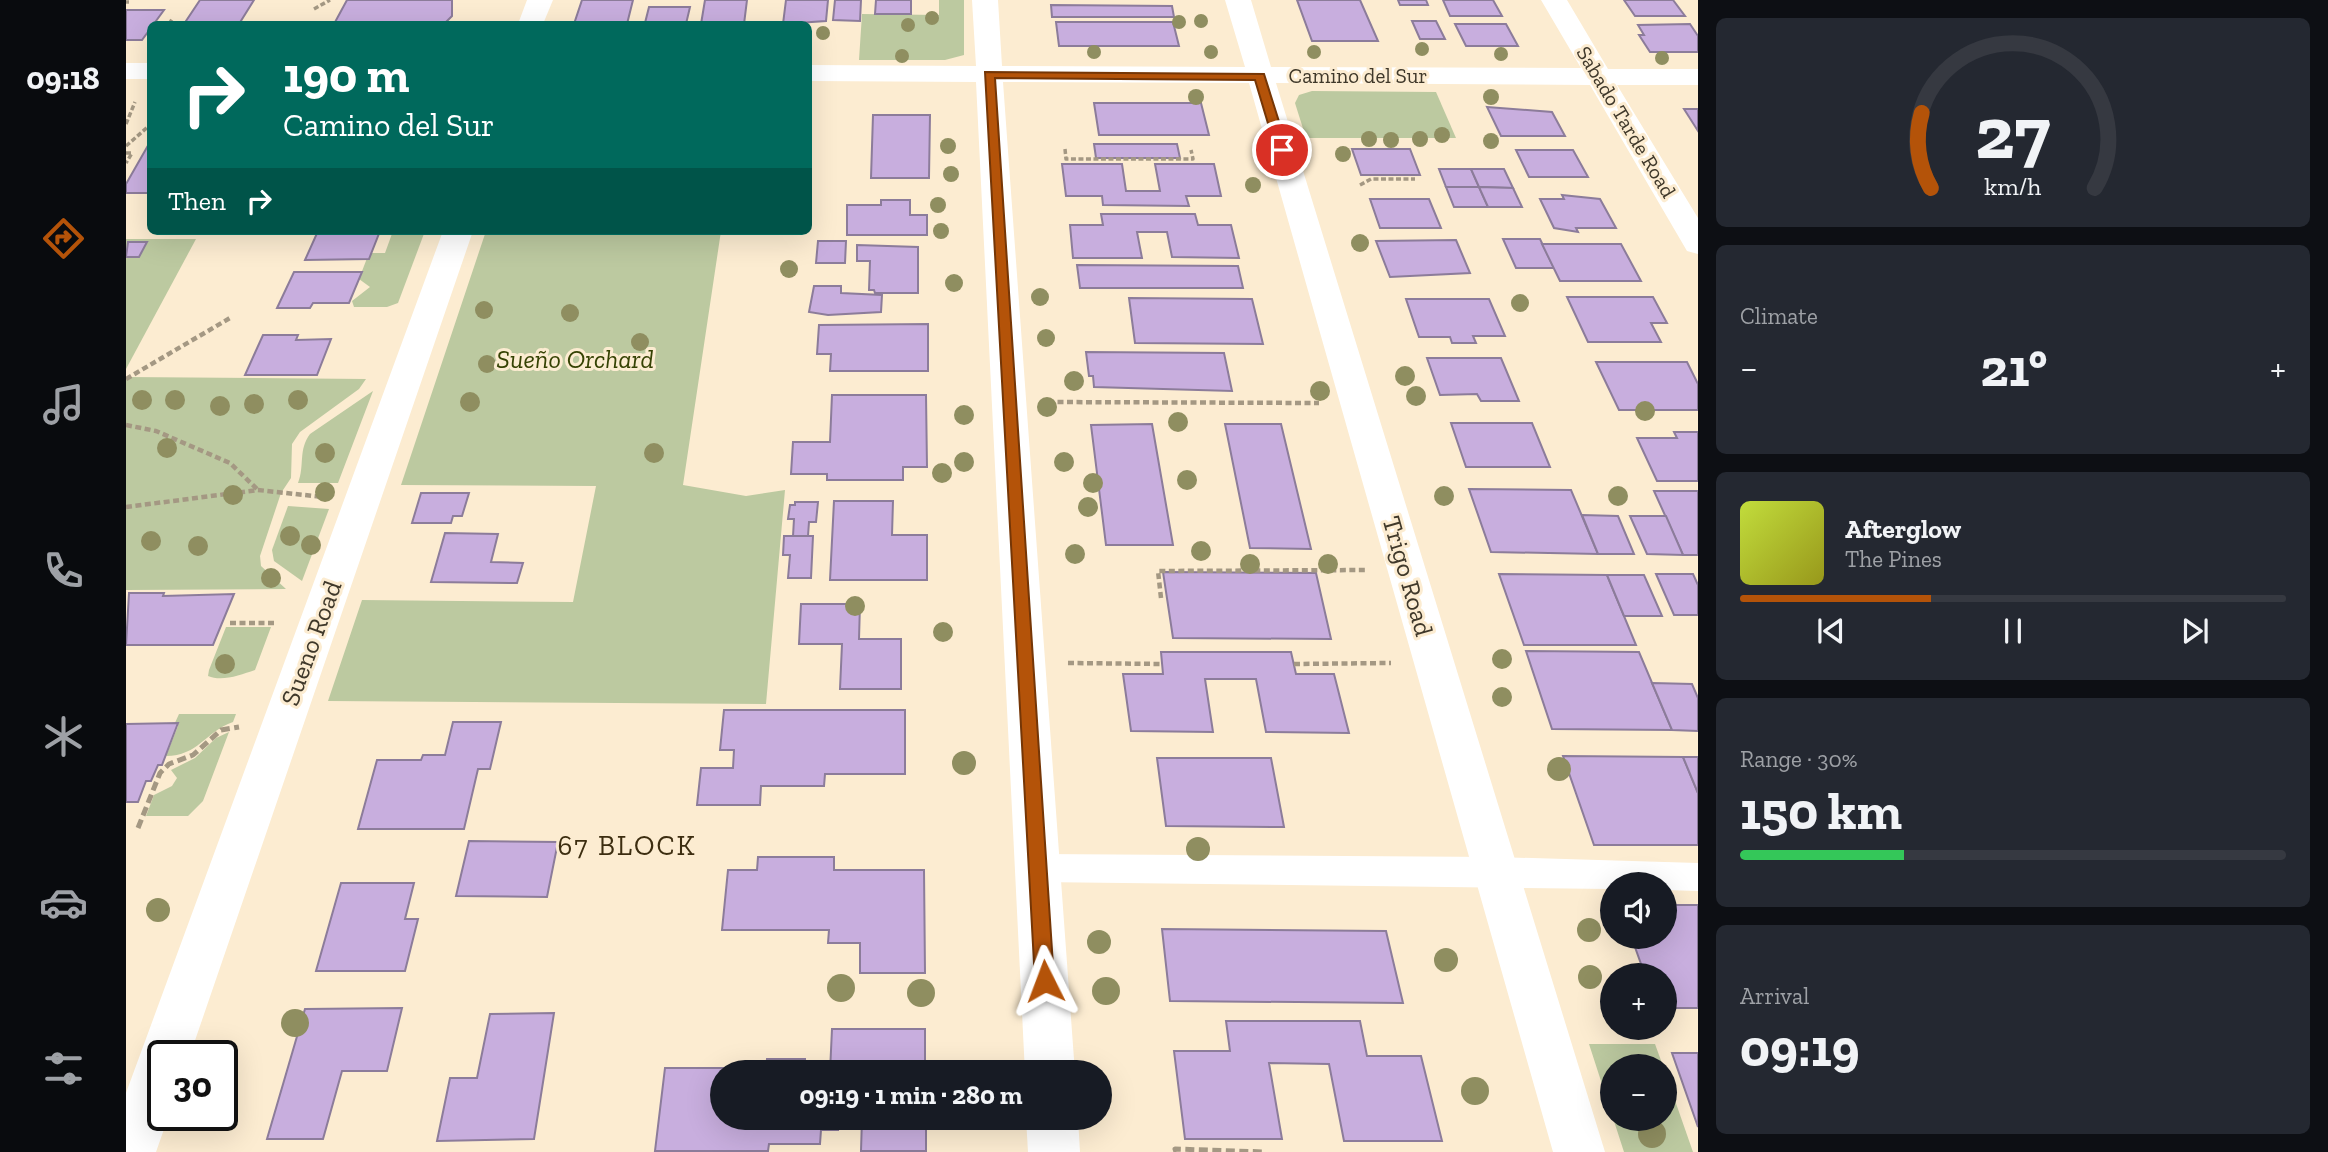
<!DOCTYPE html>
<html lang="en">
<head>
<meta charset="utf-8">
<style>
  body { margin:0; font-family:"Zilla Slab",serif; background:#242831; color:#f1f3f6; height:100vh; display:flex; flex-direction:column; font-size:26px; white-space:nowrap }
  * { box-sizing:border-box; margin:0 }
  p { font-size:23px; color:#9ea1a6 }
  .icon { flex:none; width:38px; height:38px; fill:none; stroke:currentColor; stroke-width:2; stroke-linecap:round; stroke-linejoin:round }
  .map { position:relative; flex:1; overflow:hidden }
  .side { display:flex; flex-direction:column; gap:18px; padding:18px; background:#0d0f14; width:630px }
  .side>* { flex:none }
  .guide { position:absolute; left:21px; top:21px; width:665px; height:214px; border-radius:10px; box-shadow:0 7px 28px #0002; background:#00695c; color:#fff; overflow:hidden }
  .tools { position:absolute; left:1474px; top:872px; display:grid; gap:14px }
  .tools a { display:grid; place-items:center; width:77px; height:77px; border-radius:50%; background:#171b24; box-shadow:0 7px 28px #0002; font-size:35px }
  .speed { position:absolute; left:21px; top:1040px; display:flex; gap:14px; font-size:35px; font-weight:700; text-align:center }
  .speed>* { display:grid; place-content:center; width:91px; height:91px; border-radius:50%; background:#171b24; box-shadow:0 7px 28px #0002; line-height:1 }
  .speed .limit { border:4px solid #111; border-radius:10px; background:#fff; color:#111 }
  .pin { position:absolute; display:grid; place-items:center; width:60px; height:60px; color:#fff; margin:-30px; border:4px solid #fff; border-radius:50%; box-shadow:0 2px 7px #0007 }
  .me { position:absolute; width:77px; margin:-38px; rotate:357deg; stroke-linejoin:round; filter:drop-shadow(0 0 5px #0008) }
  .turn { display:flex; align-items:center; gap:24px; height:147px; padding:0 21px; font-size:32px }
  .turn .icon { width:91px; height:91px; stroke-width:2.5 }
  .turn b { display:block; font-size:49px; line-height:60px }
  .then { display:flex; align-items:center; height:66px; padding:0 21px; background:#0003; gap:14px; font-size:26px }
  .big { font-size:52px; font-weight:800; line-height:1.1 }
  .side .widget { flex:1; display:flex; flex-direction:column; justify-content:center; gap:10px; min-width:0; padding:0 24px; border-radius:10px; background:#242831 }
  .side .dial { align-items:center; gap:0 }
  .dial svg { height:182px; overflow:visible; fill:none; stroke:#363941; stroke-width:7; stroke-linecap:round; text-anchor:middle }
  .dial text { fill:#f1f3f6; stroke:none }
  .song { display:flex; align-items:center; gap:21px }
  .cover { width:84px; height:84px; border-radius:10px; background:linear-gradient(135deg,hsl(70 70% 55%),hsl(60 70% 35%)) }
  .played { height:7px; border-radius:4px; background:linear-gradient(90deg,#b45309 35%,#363941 35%) }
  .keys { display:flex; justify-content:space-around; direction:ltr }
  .heat { display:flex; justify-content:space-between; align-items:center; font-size:38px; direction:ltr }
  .charge { height:10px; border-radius:5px; background:linear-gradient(90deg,#34c759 30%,#363941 0) }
  .trip { position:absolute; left:584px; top:1060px; width:402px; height:70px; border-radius:35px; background:#171b24; box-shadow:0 7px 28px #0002; font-weight:800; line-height:70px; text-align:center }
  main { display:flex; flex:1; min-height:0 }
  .menu { display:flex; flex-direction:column; width:126px; justify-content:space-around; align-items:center; background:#090b0e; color:#9ea1a6 }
  .menu .icon { width:49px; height:49px }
  .menu .current { color:#b45309 }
  .menu b { font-size:32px; color:#f1f3f6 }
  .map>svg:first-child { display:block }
  .green { fill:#bcc9a0 }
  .building { fill:#c8aede; stroke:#8c7c9a; stroke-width:2 }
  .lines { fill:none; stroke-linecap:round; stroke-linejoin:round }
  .path-far2 { stroke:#a49883; stroke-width:3.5; stroke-dasharray:5 2.5; stroke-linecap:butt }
  .path-far1 { stroke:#a49883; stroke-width:4.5; stroke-dasharray:6 3.5; stroke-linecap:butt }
  .path { stroke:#a49883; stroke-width:5; stroke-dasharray:9 4.5; stroke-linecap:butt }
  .lane { fill:#fff; fill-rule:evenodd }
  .street { fill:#fff; fill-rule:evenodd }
  .tree { fill:#8f8e60 }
  .route { fill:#b45309; stroke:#753606; stroke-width:2 }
  .labels { text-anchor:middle; stroke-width:6; stroke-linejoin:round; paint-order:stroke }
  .far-street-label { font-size:21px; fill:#3f382a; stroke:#fcecd1 }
  .park-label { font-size:26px; font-style:italic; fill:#354203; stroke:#fcecd1 }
  .street-label { font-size:26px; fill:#3f382a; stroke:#fcecd1 }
  .neighbourhood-label { font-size:28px; letter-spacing:2px; fill:#3c2d10; stroke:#fcecd1 }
</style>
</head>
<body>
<main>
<nav class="menu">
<b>09:18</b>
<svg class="icon current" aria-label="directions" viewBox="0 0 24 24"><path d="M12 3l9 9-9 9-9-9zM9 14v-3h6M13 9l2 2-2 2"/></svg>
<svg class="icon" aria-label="music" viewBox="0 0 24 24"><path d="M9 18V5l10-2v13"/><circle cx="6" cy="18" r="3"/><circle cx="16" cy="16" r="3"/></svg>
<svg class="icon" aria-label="phone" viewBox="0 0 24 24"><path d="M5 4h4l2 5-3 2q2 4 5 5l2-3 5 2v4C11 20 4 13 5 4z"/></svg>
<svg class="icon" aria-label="climate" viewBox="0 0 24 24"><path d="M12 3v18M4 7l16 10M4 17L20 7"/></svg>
<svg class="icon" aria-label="car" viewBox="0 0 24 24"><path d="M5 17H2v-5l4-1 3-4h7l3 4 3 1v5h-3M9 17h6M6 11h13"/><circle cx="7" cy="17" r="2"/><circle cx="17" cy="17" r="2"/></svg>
<svg class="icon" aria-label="filters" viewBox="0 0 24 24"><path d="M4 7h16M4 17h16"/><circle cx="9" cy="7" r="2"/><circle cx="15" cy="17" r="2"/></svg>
</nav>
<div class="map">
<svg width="1572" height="1152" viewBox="0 0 1572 1152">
  <rect width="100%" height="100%" fill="#fcecd1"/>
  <g class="green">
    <path d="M813 0H838V55L819 60H733L736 14 813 15Z"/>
    <path d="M1186 91 1310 92 1330 138H1180L1169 103 1173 95Z"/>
    <path d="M267 231H299L272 303 261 307H228L226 301 244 287 233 279 243 253H259Z"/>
    <path d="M360 231H595L557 485 620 496 659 490 640 704 202 701 236 600 447 602 470 486 275 485Z"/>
    <path d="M0 239H70L0 369Z"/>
    <path d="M0 377 240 379 233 389 174 432 166 444 165 478 155 493 134 556 135 566 160 589 0 590Z"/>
    <path d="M247 391 212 483H172C179 465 172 450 184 434Z"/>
    <path d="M162 506 203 509 176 581 148 561 146 550Z"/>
    <path d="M100 627H145L129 670C114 675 96 682 82 676L83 670Z"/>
    <path d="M53 714H110L107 722C79 732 72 756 40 756L52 726 48 725Z"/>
    <path d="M103 732 77 801 62 816H20L28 795 46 786 51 778 45 770 69 758 90 738Z"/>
    <path d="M1463 1044H1529L1537 1066H1486V1115Z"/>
    <path d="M1538 1069 1567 1152H1572H1498L1487 1118H1538Z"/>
  </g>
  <g class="building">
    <path d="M74 0H128L113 24H58Z"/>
    <path d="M221 0H326V16L318 24H208Z"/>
    <path d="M456 0H507L501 24H448Z"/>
    <path d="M579 0H621L618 24H575Z"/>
    <path d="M660 0H702L700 21 657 24Z"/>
    <path d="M709 0H735L734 21 707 20Z"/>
    <path d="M750 0H785V14H749Z"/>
    <path d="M1171 0H1234L1252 41H1186Z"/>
    <path d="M1272 0H1300L1302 5H1274Z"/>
    <path d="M1317 0H1367L1376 16H1324Z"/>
    <path d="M1498 0H1547L1559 16H1509Z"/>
    <path d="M925 5 1046 6 1048 17H926Z"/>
    <path d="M523 7H564L560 24H526L519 23Z"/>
    <path d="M0 10H38L16 40H0Z"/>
    <path d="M1286 21H1310L1319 39H1294Z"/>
    <path d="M930 22H1047L1053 46H933Z"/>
    <path d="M1329 24H1380L1392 46H1340Z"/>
    <path d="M1564 24 1572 36V52H1524L1513 35H1518L1512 25Z"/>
    <path d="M968 103H1075L1083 135H973Z"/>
    <path d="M1361 107 1426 112 1439 136H1375Z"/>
    <path d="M1558 109H1572V131Z"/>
    <path d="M747 115H804L803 178H745Z"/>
    <path d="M24 142V193H0V184Z"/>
    <path d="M968 144H1051L1054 158H970Z"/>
    <path d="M1226 149H1284L1294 175H1235Z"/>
    <path d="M1390 150H1447L1462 177H1403Z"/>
    <path d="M936 164H996L1000 191H1034L1029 164H1088L1095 196H1060L1063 206 977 205 976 196H940Z"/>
    <path d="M1313 169H1345L1353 187H1320Z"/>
    <path d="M1345 169H1378L1387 188 1353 187Z"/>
    <path d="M1320 187H1353L1362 207H1328Z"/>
    <path d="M1353 187 1387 188 1396 207H1362Z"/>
    <path d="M1436 195 1474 199 1490 228H1450L1452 232 1428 228 1414 199H1438Z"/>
    <path d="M1244 199H1303L1315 228H1254Z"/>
    <path d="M755 200H784V215H801V235H721V205H755Z"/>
    <path d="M975 214H1069L1072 225H1105L1113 258 1046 257 1041 232H1011L1016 258H947L944 225H977Z"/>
    <path d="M192 231H254L243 259 179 260Z"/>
    <path d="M1377 239H1414L1428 268H1390Z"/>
    <path d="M1330 240 1344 273 1264 277 1250 241Z"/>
    <path d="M692 241H720L719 263H690Z"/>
    <path d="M2 242H21L13 257H0Z"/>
    <path d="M1416 244H1495L1515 281H1434Z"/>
    <path d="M731 245 792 247V293H749L748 290H743L744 261H731Z"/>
    <path d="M951 265 1112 266 1117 288H954Z"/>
    <path d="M168 272H236L223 303H187L184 308H151Z"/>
    <path d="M688 286H715V293L756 295 755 312 702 315 683 312Z"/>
    <path d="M1441 297H1527L1541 323H1525L1535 342H1462Z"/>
    <path d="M1003 298 1126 299 1137 344 1009 343Z"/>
    <path d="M1280 299H1363L1379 336H1347L1350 343H1326L1324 337H1293Z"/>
    <path d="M802 324V371H704L705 354H691L693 325Z"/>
    <path d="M137 335H172L170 340 205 339 191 375H119Z"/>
    <path d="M960 352 1098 353 1106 391 968 387 967 376H963Z"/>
    <path d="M1301 358H1375L1393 401H1355L1351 394 1314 395Z"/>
    <path d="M1470 362H1561L1572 384V410H1493Z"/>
    <path d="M706 395H800L801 467H777V480H701V474H665L667 442H704Z"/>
    <path d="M1325 423H1406L1424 467H1340Z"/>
    <path d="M1026 424 1047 545H980L965 425Z"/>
    <path d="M1099 424H1155L1185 549 1124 548Z"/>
    <path d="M1548 432H1572V481H1531L1511 438H1551Z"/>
    <path d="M1343 489 1445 490 1472 554 1365 552Z"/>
    <path d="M1528 491H1572V555H1557Z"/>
    <path d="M295 493H343L336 516H327L325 523H286Z"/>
    <path d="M708 501H767L766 535H801V580H704Z"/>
    <path d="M669 502H692L690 522H683L682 536H667L668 519H662L664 505H669Z"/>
    <path d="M1456 515 1492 516 1508 554H1472Z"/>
    <path d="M1504 516H1540L1557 555 1521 554Z"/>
    <path d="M319 533 372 534 365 562 397 563 391 583 305 582Z"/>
    <path d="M658 536H687L685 578H662L664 555H657Z"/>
    <path d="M1037 572 1190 573 1205 639 1047 638Z"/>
    <path d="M1373 574 1481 575 1510 645H1398Z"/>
    <path d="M1530 574H1567L1572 585V615H1548Z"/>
    <path d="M1481 575H1518L1536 616H1498Z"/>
    <path d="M3 593H38L37 596 108 594 87 645H0Z"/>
    <path d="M675 604H734L733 639H775V689H714L716 644H673Z"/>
    <path d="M1400 651 1513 652 1546 730 1426 729Z"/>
    <path d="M1035 652H1165L1170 674H1208L1223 733 1140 732 1130 679H1079L1087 732 1005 731 997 674H1037Z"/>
    <path d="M1526 683 1566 684 1572 698V731L1546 730Z"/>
    <path d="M598 710H779V774H699L698 786H635L634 805H571L575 768H607L608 750H594Z"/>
    <path d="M327 722H375L364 769H352L338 829H232L251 760H295L297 755H319Z"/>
    <path d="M52 723 36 765H32L25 781H20L12 802H0V724Z"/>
    <path d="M1437 756 1557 757 1572 793V845H1468Z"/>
    <path d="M1557 757H1572V793Z"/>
    <path d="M1031 758H1145L1158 827 1040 826Z"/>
    <path d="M343 841 432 842 421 897 330 896Z"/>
    <path d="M632 857H708V870H798L799 973H734V943H702L703 930H596L602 870H631Z"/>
    <path d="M215 883H288L279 919H292L279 971H190Z"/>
    <path d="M1538 905H1572V1008H1538V975H1519L1505 936H1538Z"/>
    <path d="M1036 929 1260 931 1277 1003 1044 1001Z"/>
    <path d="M276 1008 261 1071H216L197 1139H141L179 1009Z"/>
    <path d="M428 1013 408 1139 311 1141 324 1078H351L364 1014Z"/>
    <path d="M1100 1021H1234L1241 1056H1295L1316 1141H1218L1203 1064 1143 1063 1156 1139H1059L1048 1051H1104Z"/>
    <path d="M706 1029H799V1073H597V1118H712V1130H695L694 1144H643L642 1151H529L539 1068H640L641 1059H679V1072H704Z"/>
    <path d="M1546 1053H1572V1127Z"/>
    <path d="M736 1118H800V1151H735Z"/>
  </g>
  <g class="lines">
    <g class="path-far2">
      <path d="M0 2H3"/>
      <path d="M188 9 204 0"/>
      <path d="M43 24 47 18"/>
      <path d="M0 124 9 102"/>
      <path d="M0 146 24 125"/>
      <path d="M939 149 940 159H1067L1065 150"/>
      <path d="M0 153H6L0 163"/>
      <path d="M1234 185 1245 179H1289"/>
    </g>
    <g class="path-far1">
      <path d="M0 379 104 318"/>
      <path d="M922 402 1193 403"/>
      <path d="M0 425 30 431 104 463 131 489"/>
      <path d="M0 507 132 490 197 497"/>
      <path d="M1035 598 1032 571 1241 570"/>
      <path d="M104 623H149"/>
      <path d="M942 663 1036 664"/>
      <path d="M1168 664 1265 663"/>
    </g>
    <g class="path">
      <path d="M12 828 34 773 43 764 67 755 95 730 113 727"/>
      <path d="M1050 1152 1049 1149 1139 1152"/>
    </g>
    <path class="lane" d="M912 854 1370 857 1572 863V891L1538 890V884H1486V889L912 882 902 878 898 868 902 858Z"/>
    <g class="street">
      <path d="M401 0H427L417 24H392Z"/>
      <path d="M846 0H872L876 66 1119 67 1099 0H1125L1145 67 1455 68 1415 0H1441L1482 69H1572V85H1491L1572 218V254L1561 251 1464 85 1150 83 1479 1152H1427L1123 83 877 82 949 1073H899L850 82 682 81V65L850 66Z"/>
      <rect x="0" y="63" width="24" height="16"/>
      <path d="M317 231H347L64 1055H37V1115H43L30 1152H0V1093Z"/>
      <path d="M900 1118H952L954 1152H902Z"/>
    </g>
  </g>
  <g class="tree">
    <circle cx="806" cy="18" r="7"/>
    <circle cx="1075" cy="21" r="7"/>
    <circle cx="1053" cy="22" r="7"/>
    <circle cx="782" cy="25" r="7"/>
    <circle cx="697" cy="33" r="7"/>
    <circle cx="1296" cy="49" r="7"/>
    <circle cx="968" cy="52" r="7"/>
    <circle cx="1085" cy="52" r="7"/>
    <circle cx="1188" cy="52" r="7"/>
    <circle cx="1375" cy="54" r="7"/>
    <circle cx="776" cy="56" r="7"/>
    <circle cx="1536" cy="58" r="7"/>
    <circle cx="1070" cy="97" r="8"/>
    <circle cx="1365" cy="97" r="8"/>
    <circle cx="1316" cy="135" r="8"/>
    <circle cx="1243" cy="139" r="8"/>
    <circle cx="1294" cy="139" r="8"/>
    <circle cx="1265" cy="140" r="8"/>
    <circle cx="1365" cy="141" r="8"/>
    <circle cx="822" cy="146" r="8"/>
    <circle cx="1217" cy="154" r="8"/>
    <circle cx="825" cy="174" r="8"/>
    <circle cx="1127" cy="185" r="8"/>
    <circle cx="812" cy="205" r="8"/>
    <circle cx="815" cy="231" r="8"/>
    <circle cx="1234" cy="243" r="9"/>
    <circle cx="663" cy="269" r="9"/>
    <circle cx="828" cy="283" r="9"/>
    <circle cx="914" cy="297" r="9"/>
    <circle cx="1394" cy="303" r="9"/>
    <circle cx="358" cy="310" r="9"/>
    <circle cx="444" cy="313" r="9"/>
    <circle cx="920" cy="338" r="9"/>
    <circle cx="514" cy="342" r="9"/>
    <circle cx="361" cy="364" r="9"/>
    <circle cx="1279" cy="376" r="10"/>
    <circle cx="948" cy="381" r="10"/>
    <circle cx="1194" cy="391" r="10"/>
    <circle cx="1290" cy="396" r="10"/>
    <circle cx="16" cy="400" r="10"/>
    <circle cx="49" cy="400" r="10"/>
    <circle cx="172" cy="400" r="10"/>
    <circle cx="344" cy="402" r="10"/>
    <circle cx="128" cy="404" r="10"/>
    <circle cx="94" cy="406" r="10"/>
    <circle cx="921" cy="407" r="10"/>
    <circle cx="1519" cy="411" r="10"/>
    <circle cx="838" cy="415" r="10"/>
    <circle cx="1052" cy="422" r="10"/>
    <circle cx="41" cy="448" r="10"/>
    <circle cx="199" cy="453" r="10"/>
    <circle cx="528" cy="453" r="10"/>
    <circle cx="838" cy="462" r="10"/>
    <circle cx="938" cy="462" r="10"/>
    <circle cx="816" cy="473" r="10"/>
    <circle cx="1061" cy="480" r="10"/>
    <circle cx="967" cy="483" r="10"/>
    <circle cx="199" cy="492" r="10"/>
    <circle cx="107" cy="495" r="10"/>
    <circle cx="1318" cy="496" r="10"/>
    <circle cx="1492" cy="496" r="10"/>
    <circle cx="962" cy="507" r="10"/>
    <circle cx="164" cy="536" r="10"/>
    <circle cx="25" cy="541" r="10"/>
    <circle cx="185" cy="545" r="10"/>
    <circle cx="72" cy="546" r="10"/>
    <circle cx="1075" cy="551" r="10"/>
    <circle cx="949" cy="554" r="10"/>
    <circle cx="1124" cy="564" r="10"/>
    <circle cx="1202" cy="564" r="10"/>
    <circle cx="145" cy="578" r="10"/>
    <circle cx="729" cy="606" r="10"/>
    <circle cx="817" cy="632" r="10"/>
    <circle cx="1376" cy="659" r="10"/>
    <circle cx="99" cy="664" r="10"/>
    <circle cx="1376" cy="697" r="10"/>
    <circle cx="838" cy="763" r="12"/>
    <circle cx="1433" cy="769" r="12"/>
    <circle cx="1072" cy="849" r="12"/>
    <circle cx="32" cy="910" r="12"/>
    <circle cx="1463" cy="930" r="12"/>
    <circle cx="973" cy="942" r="12"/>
    <circle cx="1320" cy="960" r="12"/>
    <circle cx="1464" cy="977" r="12"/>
    <circle cx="715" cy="988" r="14"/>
    <circle cx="980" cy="991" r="14"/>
    <circle cx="795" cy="993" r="14"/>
    <circle cx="169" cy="1023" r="14"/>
    <circle cx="1349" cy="1091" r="14"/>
    <circle cx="1526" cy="1134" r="14"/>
  </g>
  <path class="route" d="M859 72 1138 74 1162 150 1156 154 1150 150 1129 80 869 78 928 981 926 988 919 991 912 988 909 981Z"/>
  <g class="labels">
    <g class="far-street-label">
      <text x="1232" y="83">Camino del Sur</text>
      <text transform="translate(1500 122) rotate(59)" y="7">Sabado Tarde Road</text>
    </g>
    <g class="park-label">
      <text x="449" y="368">Sueño Orchard</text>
    </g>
    <g class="street-label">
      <text transform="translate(1282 576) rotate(74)" y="9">Trigo Road</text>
      <text transform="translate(185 643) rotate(-70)" y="9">Sueno Road</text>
    </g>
    <g class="neighbourhood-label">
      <text x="501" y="855">67 BLOCK</text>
    </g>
  </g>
</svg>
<div class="tools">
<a><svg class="icon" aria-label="sound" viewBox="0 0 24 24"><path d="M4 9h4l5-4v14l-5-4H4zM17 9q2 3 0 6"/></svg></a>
<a>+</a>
<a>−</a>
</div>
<div class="speed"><div class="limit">30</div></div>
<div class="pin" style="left:1156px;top:150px;background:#d93025"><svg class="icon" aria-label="arrive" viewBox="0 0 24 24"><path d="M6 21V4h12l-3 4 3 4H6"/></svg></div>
<svg class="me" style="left:919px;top:981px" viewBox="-20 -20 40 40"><path d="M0-17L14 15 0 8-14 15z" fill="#b45309" stroke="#fff" stroke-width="4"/></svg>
<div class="trip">09:19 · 1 min · 280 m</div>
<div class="guide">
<div class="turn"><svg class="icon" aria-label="right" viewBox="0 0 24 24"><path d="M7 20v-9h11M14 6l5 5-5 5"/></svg><div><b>190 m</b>Camino del Sur</div></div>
<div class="then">Then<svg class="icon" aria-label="right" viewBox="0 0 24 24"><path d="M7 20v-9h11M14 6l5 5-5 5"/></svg></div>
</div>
</div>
<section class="side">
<div class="widget dial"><svg viewBox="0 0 100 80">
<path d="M14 69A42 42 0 1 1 86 69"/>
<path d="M14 69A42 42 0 0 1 10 36" stroke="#b45309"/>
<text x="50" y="56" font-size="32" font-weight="700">27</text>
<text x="50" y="72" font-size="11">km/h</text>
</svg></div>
<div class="widget"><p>Climate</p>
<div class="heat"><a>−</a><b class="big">21°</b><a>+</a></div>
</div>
<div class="widget">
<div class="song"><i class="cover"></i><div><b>Afterglow</b><p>The Pines</p></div></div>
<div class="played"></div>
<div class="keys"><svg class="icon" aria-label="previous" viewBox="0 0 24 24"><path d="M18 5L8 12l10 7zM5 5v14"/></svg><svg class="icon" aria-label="pause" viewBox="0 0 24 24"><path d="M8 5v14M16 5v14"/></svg><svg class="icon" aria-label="next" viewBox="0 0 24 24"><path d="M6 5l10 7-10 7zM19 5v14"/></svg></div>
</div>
<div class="widget"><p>Range · 30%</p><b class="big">150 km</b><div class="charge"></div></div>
<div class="widget"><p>Arrival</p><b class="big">09:19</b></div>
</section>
</main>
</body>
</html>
